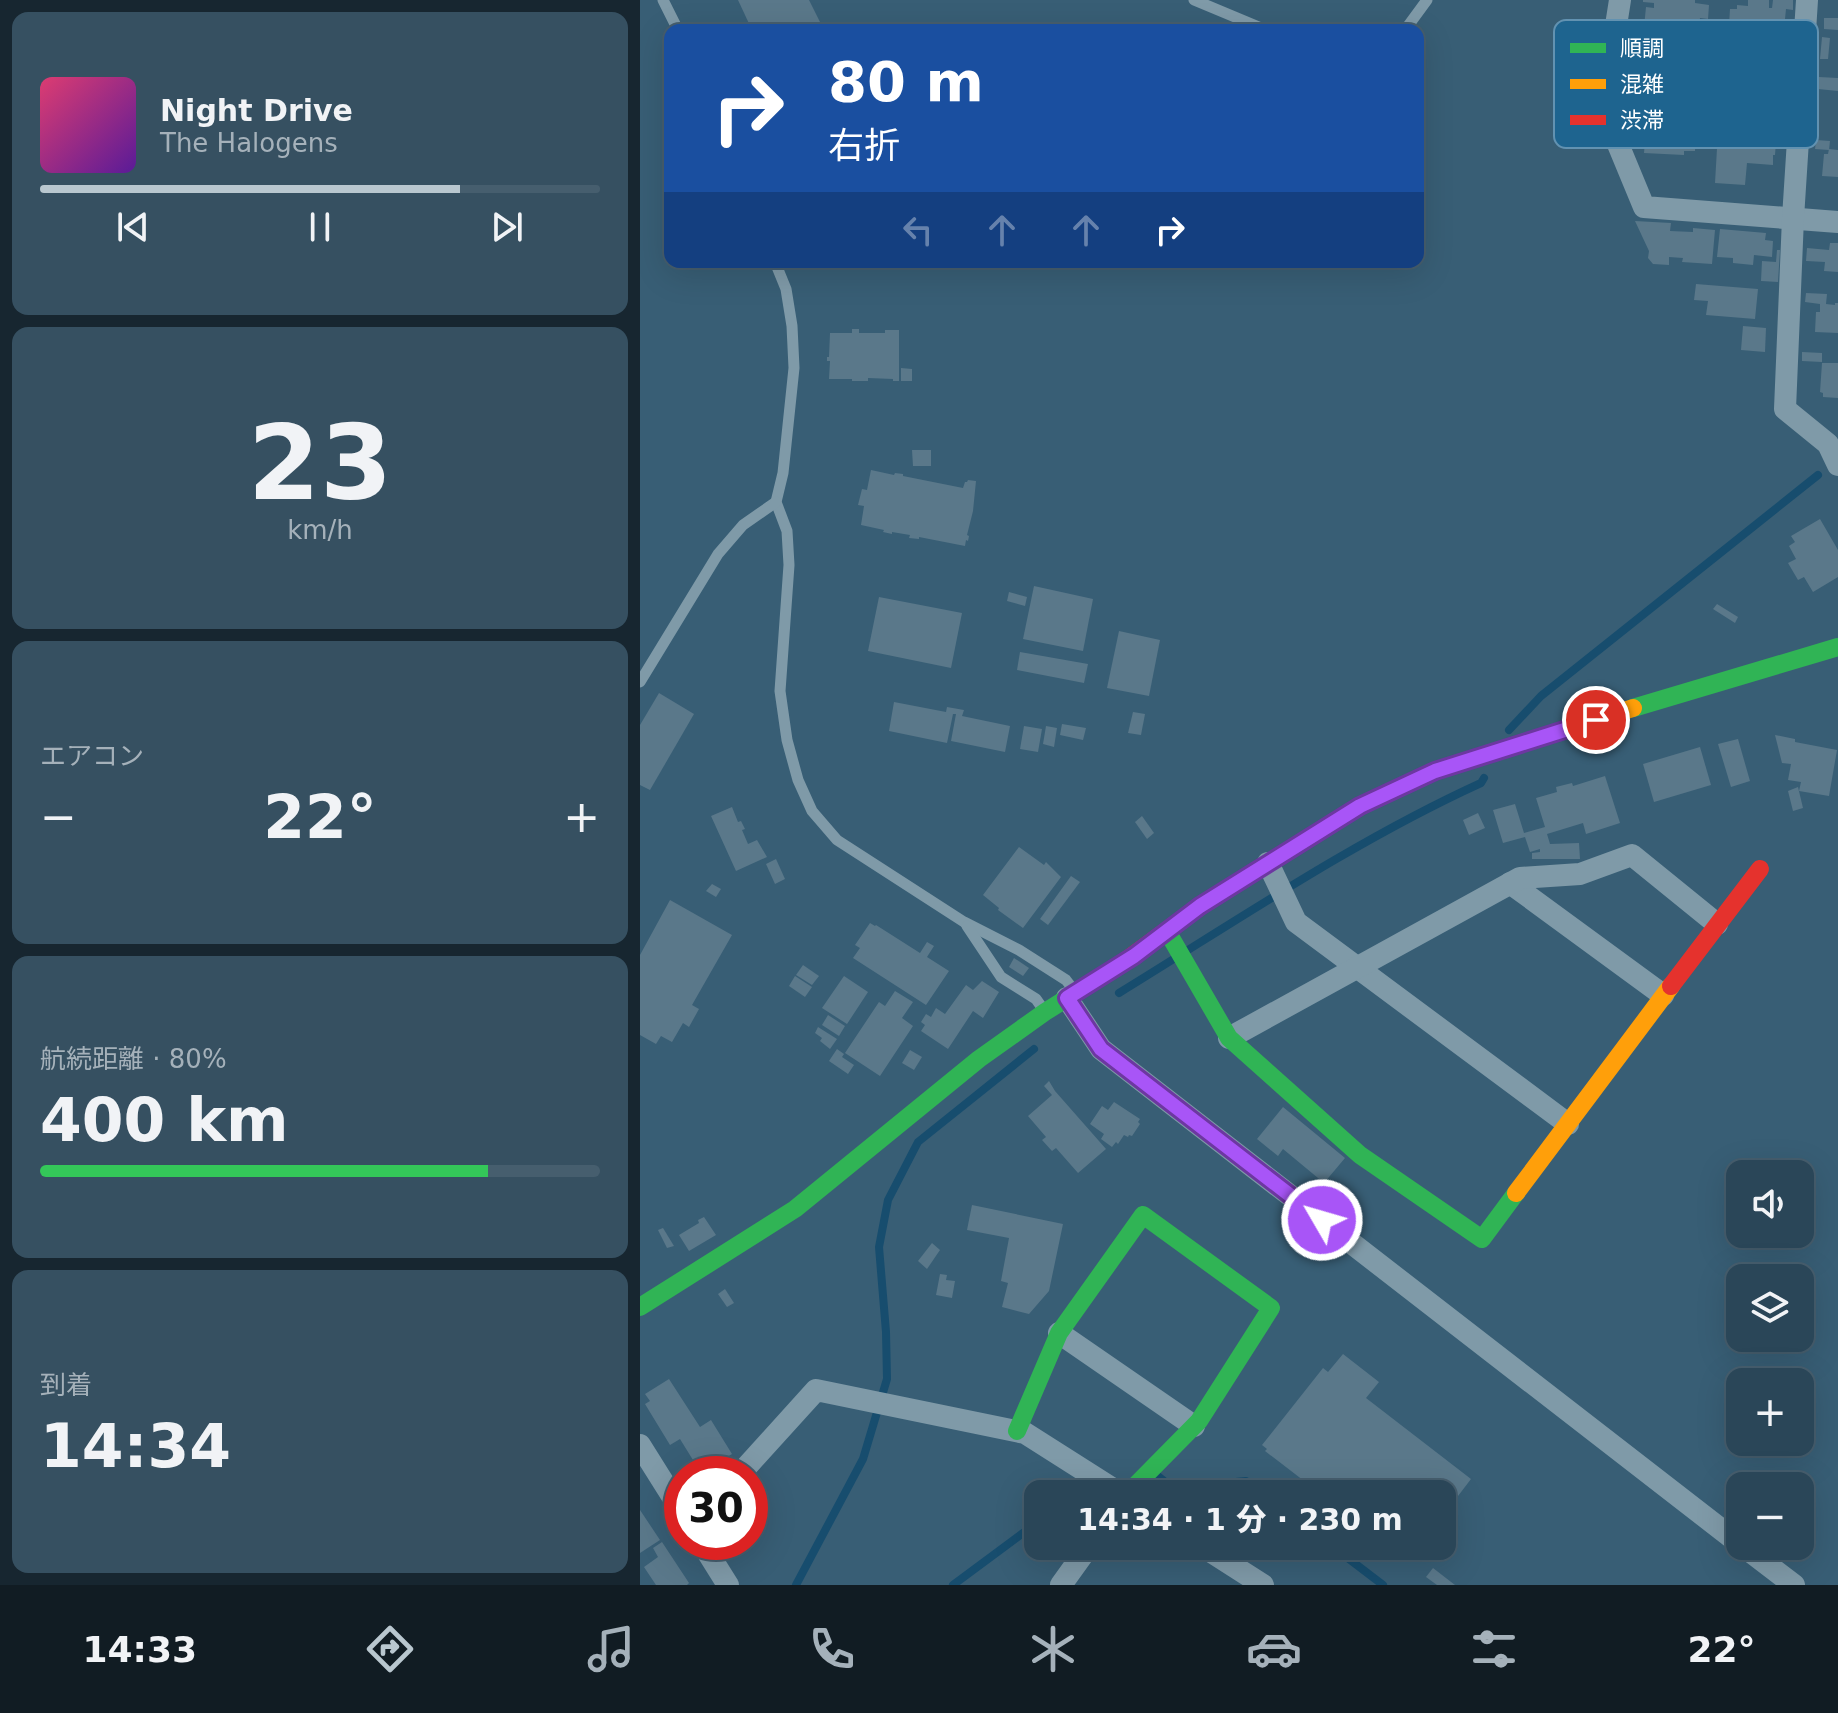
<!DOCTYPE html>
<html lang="ja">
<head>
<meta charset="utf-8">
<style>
  body { margin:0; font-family:"DejaVu Sans","Noto Sans JP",sans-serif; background:#365061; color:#f1f3f6; height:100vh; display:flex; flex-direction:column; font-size:30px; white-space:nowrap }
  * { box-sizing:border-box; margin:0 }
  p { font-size:26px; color:#a5b1ba }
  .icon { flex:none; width:44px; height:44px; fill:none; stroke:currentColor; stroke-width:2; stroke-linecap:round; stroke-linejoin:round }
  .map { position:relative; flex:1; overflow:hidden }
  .panel { display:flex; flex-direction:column; gap:12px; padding:12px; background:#172630; width:640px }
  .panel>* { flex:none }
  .banner { position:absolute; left:24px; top:24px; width:760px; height:244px; border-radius:16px; box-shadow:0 8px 32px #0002,0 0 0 2px #465e6e; background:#1a4fa0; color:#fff; overflow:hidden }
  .tools { position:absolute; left:1086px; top:1160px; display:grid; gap:16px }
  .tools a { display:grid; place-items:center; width:88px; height:88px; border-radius:16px; background:#2a4658; box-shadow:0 8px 32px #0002,0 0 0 2px #465e6e; font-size:40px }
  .speed { position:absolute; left:24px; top:1456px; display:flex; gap:16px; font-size:40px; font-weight:700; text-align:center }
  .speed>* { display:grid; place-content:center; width:104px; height:104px; border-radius:50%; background:#2a4658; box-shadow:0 8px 32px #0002,0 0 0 2px #465e6e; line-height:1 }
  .speed .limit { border:12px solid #d22; background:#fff; color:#111 }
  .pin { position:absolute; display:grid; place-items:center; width:68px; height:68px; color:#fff; margin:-34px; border:4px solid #fff; border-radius:50%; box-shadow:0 2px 8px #0007 }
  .me { position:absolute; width:88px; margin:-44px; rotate:308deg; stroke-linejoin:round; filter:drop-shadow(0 0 6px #0008) }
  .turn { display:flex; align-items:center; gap:28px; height:168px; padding:0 32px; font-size:36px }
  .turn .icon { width:104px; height:104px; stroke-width:2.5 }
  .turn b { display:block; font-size:56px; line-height:68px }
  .lanes { display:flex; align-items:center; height:76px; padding:0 32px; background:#0003; justify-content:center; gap:40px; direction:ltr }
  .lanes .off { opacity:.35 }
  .big { font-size:60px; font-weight:800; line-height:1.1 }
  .panel .card { flex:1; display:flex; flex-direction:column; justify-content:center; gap:12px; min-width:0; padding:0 28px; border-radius:16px; background:#365061 }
  .panel .dial { align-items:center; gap:0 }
  .dial b { font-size:104px; line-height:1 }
  .song { display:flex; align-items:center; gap:24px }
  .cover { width:96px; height:96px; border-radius:12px; background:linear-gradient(135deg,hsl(340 70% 55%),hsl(270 70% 35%)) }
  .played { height:8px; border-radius:4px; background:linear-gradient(90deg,#b9c7cf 75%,#465e6e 75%) }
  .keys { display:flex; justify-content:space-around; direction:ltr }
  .heat { display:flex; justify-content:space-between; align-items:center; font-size:44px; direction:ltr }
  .charge { height:12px; border-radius:6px; background:linear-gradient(90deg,#34c759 80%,#465e6e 0) }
  .trip { position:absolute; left:384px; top:1480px; width:432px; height:80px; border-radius:16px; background:#2a4658; box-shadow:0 8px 32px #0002,0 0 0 2px #465e6e; font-weight:800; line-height:80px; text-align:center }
  .dock { display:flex; height:128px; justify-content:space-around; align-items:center; background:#111c23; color:#a5b1ba }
  .dock .icon { width:56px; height:56px }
  .dock .current { color:#b9c7cf }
  .dock b { font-size:36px; color:#f1f3f6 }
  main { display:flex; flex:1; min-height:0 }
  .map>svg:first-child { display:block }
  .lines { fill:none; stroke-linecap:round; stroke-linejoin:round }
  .stream { stroke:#174d6e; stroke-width:8 }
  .building { fill:#5a788a }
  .lane { stroke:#7f9aa8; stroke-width:11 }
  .street { stroke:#7f9aa8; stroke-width:22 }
  .fast { stroke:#30b455; stroke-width:18 }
  .slow { stroke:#ff9f0a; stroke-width:18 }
  .jam { stroke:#e5322d; stroke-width:18 }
  .route-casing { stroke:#6d37a1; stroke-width:20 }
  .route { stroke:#a855f7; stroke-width:14 }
  .key { fill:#1e648f; stroke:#6292b1; stroke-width:2 }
  .key-label { font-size:22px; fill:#fff }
</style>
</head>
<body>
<main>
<section class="panel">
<div class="card">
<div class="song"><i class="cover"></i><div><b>Night Drive</b><p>The Halogens</p></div></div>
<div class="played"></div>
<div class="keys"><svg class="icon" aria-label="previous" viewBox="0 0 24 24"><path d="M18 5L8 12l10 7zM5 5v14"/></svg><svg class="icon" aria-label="pause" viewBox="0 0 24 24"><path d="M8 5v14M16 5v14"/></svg><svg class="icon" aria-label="next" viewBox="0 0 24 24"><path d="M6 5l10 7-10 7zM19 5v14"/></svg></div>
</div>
<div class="card dial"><b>23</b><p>km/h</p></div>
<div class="card"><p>エアコン</p>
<div class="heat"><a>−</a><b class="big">22°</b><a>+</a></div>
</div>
<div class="card"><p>航続距離 · 80%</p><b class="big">400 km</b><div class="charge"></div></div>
<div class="card"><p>到着</p><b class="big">14:34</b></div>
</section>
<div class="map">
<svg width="1198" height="1585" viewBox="0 0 1198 1585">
  <rect width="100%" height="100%" fill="#385e75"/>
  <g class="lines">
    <g class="stream">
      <path d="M869 730 901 696 1178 475"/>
      <path d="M479 993C598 920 714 841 841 783L844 778"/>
      <path d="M514 1478 518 1476 533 1488 606 1481 624 1494"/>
      <path d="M692 1546 743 1585"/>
      <path d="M156 1585 223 1459 247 1379 246 1332 239 1247 248 1200 278 1142 394 1049"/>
      <path d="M313 1585 383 1533 398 1524"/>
    </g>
  </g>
  <g class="building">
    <path d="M98 0H169L184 30H112Z"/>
    <path d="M1003 0H1055V3L1069 5 1068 19 1060 18 1059 24H1056V31L1042 30 1041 33 1028 32V29L1004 27 1006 7 1014 8V3L1003 2Z"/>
    <path d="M1108 0H1129V8H1132L1133 0H1153V10L1146 9 1145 19H1142L1141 44 1095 39 1096 25H1089L1090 9H1097V5L1108 6Z"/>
    <path d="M1184 18H1198V30L1184 29Z"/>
    <path d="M1067 19H1074L1073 38 1065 37Z"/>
    <path d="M1182 37 1190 38 1188 59H1180Z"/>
    <path d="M1179 77 1198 78V91L1178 89Z"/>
    <path d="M987 114 1055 120 1054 127H1056L1055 151H1044V155L1004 153 1005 141H1009L1010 123 986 122Z"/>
    <path d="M1079 114 1118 117 1117 124H1127V117L1147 118 1146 130 1137 129 1135 155H1133V165L1107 163 1105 185 1075 183Z"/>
    <path d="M1176 140 1190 141 1189 150 1175 149Z"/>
    <path d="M1189 149 1198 150V177L1182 176 1184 154H1188Z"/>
    <path d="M995 221 1031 223 1030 231 1053 232V228L1075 230 1072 264 1042 262 1043 258 1029 257V265L1013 264 1008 258 1009 251Z"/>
    <path d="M1080 229 1126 233 1125 240 1133 241 1132 257 1114 255 1113 265 1093 263V258L1077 257Z"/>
    <path d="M1190 243H1198V272L1184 271 1185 262 1166 261 1167 248 1189 250Z"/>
    <path d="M1137 250H1140L1138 282 1121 281 1122 261 1136 262Z"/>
    <path d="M1056 284 1118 289 1115 319 1066 315 1068 301 1054 300Z"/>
    <path d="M1166 293 1187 294 1186 304 1195 305V303H1198V333L1175 332 1176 312H1180V304L1165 302Z"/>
    <path d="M1103 326 1126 328 1125 352 1101 350Z"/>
    <path d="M212 329H219V333H245V330H259V381H253V379L228 378V381H212V379H189L190 361H187V357H189L190 333H212Z"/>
    <path d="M1162 352 1182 353V362L1162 361Z"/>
    <path d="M1182 363H1198V398L1183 397V393L1180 392Z"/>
    <path d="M261 368 272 369V381H261Z"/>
    <path d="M272 450H291V466H273Z"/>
    <path d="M231 470 254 475 255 473 263 474V476L323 488 325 482H327L328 480 336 481 333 511 327 535 329 536 328 541 326 540 325 546 279 537V539L269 538 270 535 252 532V534L243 532 244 530 221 525 224 506 218 505 222 489 227 490Z"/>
    <path d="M1180 519 1198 550V577L1173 592 1164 577 1158 580 1148 563 1156 559 1149 546 1155 542 1151 536Z"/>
    <path d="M394 586 453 599 443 651 383 639Z"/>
    <path d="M369 592 387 597 385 606 367 601Z"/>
    <path d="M239 597 322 613 311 668 228 651Z"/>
    <path d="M1077 604 1098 617 1095 623 1073 609Z"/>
    <path d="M479 631 520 640 509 696 467 688Z"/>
    <path d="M380 652 448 664 444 683 377 670Z"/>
    <path d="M19 693 54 714 10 790 0 785V725Z"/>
    <path d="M254 702 306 712 307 707 324 710 322 716 370 726 365 752 311 741 316 714H313L307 743 249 731Z"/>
    <path d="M493 712 505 714 501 735 488 733Z"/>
    <path d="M422 724 446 728 443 740 420 735Z"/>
    <path d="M384 726 402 729 398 752 380 749Z"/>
    <path d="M406 726 417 728 414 747 403 744Z"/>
    <path d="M1135 735 1155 739V742L1197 750 1189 796 1159 791 1161 782 1148 780 1151 764 1142 763Z"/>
    <path d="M1098 739 1110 781 1091 787 1078 744Z"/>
    <path d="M1060 747 1071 785 1014 802 1003 764Z"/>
    <path d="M965 776 980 823 946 834 943 823 907 834 910 844 939 843 940 859H892V853L900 852V849L890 852 885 837 863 843 853 810 875 804 884 833 905 827 896 798 917 792 916 787 932 783 933 786Z"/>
    <path d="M1158 787 1163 808 1153 811 1148 791Z"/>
    <path d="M92 807 98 822 101 821 105 829 102 830 108 844 117 840 127 857 96 871 71 816Z"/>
    <path d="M838 813 845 828 829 835 823 820Z"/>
    <path d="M502 816 514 833 507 839 495 822Z"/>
    <path d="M379 847 404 865 406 862 421 877 383 928 358 910 359 908 343 895Z"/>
    <path d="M136 859 145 879 135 884 126 864Z"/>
    <path d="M431 876 440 882 408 925 400 919Z"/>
    <path d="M72 884 81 889 76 897 66 891Z"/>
    <path d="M30 900 92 935 52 1005 59 1009 49 1027 43 1023 32 1042 21 1036 16 1044 0 1035V955Z"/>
    <path d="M230 923 235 926 236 925 280 953 287 942 294 946 287 957 309 971 286 1005 213 958 220 948 215 945Z"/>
    <path d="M374 958 389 968 383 976 369 967Z"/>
    <path d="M163 965 179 976 172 985 156 975Z"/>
    <path d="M155 976 172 987 165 997 149 986Z"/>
    <path d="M204 976 228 992 207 1024 182 1008Z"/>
    <path d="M342 981 359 992 343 1018 333 1011 308 1049 281 1031 285 1025 281 1022 286 1014 291 1017 296 1008 305 1014 326 985 333 990Z"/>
    <path d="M255 991 273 1002 262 1018 273 1026 240 1076 205 1053 239 1002 245 1006Z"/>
    <path d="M188 1015 205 1026 199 1036 182 1025Z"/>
    <path d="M178 1027 197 1039 190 1049 180 1041 182 1038 175 1033Z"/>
    <path d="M197 1049 204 1054 202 1057 214 1065 208 1074 189 1061Z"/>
    <path d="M270 1050 282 1057 274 1070 262 1063Z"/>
    <path d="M409 1081 415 1091 466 1149 438 1173 416 1148 412 1151 402 1140 406 1137 388 1116 412 1095 404 1086Z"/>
    <path d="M474 1102 500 1119 498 1122 500 1124 492 1136 489 1135 488 1137 484 1135 478 1144 476 1142 472 1147 461 1139 464 1134 450 1124 462 1106 468 1110Z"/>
    <path d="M643 1107 705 1158 684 1183 643 1149 638 1156 617 1139Z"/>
    <path d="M332 1205 423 1224 409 1291 389 1314 362 1307 368 1283 361 1281 369 1238 327 1230Z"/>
    <path d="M64 1217 76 1235 49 1251 39 1235 59 1223 58 1220Z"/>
    <path d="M23 1228 34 1246 27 1248 18 1230Z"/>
    <path d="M292 1243 300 1250 287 1269 278 1261Z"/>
    <path d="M300 1274 307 1275 306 1280 315 1281 312 1298 296 1295Z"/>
    <path d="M85 1289 94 1303 87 1307 78 1294Z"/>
    <path d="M703 1354 739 1382 726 1398 831 1479 802 1517V1494H681L625 1451 627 1449 622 1445 683 1368 688 1372Z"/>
    <path d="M29 1379 60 1427 71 1420 92 1454 61 1473 40 1439 30 1445 5 1404 10 1401 5 1394Z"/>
    <path d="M0 1510 20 1540 0 1553Z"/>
    <path d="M22 1542 49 1583 47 1585H16L4 1567 18 1557 13 1548Z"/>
    <path d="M748 1546H779L768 1561Z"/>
    <path d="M793 1568 815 1585H797L786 1577Z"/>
  </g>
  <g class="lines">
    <g class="lane">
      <path d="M23 0 38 30"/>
      <path d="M554 0 626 30"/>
      <path d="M765 30 787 0"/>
      <path d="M135 262 146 289 152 326 154 368 143 473 136 502 147 531 149 565 140 691 147 740 158 780 172 811 197 840 324 922 379 950 426 980 436 993"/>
      <path d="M0 682 78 554 103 525 136 502"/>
      <path d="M327 926 361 977 396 999 403 1009"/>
    </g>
    <g class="street">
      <path d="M980 0 963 108 1004 207 1198 222"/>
      <path d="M1167 0 1153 218 1145 409 1188 444 1198 465"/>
      <path d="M628 863 656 922 928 1124"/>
      <path d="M870 883 1023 995"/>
      <path d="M427 998 461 1049 1100 1544"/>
      <path d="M589 1038 880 878 940 874 992 855 1077 924"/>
      <path d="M419 1333 554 1426"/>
      <path d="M0 1445 42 1512"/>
      <path d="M100 1474 176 1390 385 1433 481 1494"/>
      <path d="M61 1542 88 1585"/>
      <path d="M562 1546 623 1585"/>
      <path d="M1103 1546 1154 1585"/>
      <path d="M421 1585 449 1546"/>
    </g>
    <g class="fast">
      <path d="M993 708 1198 647"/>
      <path d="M527 931 589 1038 720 1155 842 1239 876 1193"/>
      <path d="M0 1307 155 1209 339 1059 405 1012 484 962"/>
      <path d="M377 1431 419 1333 503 1215 631 1308 559 1421 487 1494"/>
    </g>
    <g class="slow">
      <path d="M640 856 720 806 795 771 993 708"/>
      <path d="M876 1193 1031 986"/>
    </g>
    <g class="jam">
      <path d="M484 962 560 906 640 856"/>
      <path d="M1031 986 1120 869"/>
    </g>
  </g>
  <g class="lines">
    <g class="route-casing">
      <path id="route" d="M682 1220 461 1049 427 998 494 956 560 906 720 806 795 771 956 720"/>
    </g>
    <use href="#route" class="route"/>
  </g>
  <rect x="914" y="20" width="264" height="128" rx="12" class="key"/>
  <rect x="930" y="43" width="36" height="10" fill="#30b455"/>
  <rect x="930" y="79" width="36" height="10" fill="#ff9f0a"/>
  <rect x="930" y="115" width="36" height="10" fill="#e5322d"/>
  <g class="key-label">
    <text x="980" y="56">順調</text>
    <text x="980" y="92">混雑</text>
    <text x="980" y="128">渋滞</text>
  </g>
</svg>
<div class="tools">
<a><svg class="icon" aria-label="sound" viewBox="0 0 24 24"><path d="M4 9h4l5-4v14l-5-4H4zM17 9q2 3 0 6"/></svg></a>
<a><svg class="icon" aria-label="layers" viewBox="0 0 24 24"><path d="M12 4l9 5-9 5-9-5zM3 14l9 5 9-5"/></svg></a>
<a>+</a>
<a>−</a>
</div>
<div class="speed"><div class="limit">30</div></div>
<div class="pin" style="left:956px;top:720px;background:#d93025"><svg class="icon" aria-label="arrive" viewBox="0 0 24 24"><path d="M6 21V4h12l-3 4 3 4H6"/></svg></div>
<svg class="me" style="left:682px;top:1220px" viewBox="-20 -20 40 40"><circle r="17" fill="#a855f7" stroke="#fff" stroke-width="3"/><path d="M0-11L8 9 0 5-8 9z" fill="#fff"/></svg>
<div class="trip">14:34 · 1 分 · 230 m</div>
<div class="banner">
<div class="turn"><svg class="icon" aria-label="right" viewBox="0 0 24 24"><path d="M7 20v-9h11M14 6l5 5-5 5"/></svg><div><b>80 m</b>右折</div></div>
<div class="lanes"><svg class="icon off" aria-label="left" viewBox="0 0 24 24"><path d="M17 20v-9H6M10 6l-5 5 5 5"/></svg><svg class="icon off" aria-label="ahead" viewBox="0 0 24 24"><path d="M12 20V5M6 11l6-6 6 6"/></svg><svg class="icon off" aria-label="ahead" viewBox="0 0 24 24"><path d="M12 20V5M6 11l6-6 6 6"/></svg><svg class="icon" aria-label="right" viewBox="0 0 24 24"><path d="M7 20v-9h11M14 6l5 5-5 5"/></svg></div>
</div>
</div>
</main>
<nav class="dock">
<b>14:33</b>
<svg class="icon current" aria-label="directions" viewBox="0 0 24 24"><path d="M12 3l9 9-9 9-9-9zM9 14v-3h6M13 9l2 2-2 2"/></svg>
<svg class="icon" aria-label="music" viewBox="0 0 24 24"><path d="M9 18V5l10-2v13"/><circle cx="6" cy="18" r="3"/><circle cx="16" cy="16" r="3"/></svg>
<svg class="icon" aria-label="phone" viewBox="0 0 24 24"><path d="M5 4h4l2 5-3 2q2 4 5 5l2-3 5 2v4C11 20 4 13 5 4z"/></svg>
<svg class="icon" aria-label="climate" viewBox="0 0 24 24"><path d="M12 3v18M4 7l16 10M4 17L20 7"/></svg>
<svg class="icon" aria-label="car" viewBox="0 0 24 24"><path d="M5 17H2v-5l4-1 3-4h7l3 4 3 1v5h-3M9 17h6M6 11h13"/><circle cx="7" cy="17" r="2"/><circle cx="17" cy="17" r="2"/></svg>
<svg class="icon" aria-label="filters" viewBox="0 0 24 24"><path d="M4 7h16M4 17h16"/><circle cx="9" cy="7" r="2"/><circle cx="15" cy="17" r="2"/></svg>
<b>22°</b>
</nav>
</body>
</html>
